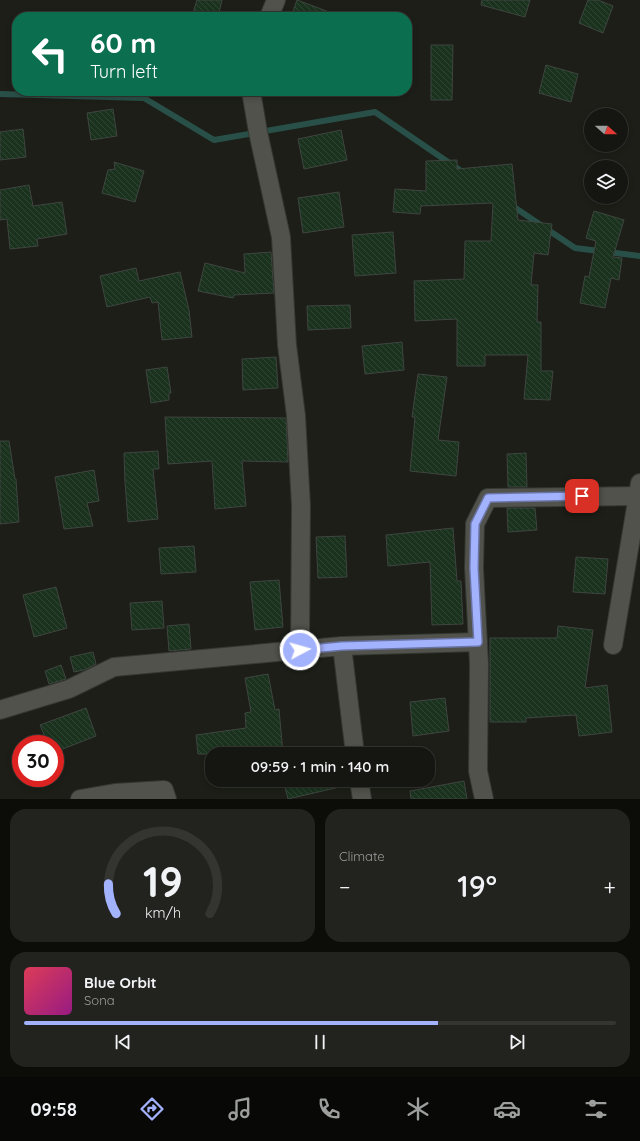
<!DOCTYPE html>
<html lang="en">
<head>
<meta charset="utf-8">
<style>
  body { margin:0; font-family:Quicksand,sans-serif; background:#22231f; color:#f1f3f6; height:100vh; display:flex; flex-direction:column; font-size:15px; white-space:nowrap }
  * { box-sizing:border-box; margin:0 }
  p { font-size:13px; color:#9d9f9f }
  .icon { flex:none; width:22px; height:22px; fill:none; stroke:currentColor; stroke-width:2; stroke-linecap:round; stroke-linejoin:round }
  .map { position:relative; height:799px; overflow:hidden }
  .details { display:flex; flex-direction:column; gap:10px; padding:10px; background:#0c0c09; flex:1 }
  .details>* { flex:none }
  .guide { position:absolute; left:12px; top:12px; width:400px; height:84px; border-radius:16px; box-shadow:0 2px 6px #0003,0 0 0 1px #343531; background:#0b6e4f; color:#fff; overflow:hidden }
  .needle { width:26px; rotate:111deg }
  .tools { position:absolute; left:584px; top:108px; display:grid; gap:8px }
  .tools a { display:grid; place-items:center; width:44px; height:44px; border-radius:50%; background:#151611; box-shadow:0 2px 6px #0003,0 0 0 1px #343531; font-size:20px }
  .speed { position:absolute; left:12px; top:735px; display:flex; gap:8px; font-size:20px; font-weight:700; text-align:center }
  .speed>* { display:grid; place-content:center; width:52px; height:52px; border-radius:50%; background:#151611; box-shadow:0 2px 6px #0003,0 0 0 1px #343531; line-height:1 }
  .speed .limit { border:6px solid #d22; background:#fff; color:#111 }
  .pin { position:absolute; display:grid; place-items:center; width:34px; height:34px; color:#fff; margin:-17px; border-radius:8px; box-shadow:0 2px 6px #0006 }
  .me { position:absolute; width:44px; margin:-22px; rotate:84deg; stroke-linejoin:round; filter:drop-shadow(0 0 3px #0008) }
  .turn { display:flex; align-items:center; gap:14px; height:84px; padding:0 12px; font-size:18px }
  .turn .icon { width:52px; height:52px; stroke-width:2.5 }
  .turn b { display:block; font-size:28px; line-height:34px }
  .big { font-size:30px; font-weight:600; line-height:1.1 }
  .details .tile { flex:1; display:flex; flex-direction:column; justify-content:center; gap:6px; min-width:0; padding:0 14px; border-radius:16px; background:#22231f }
  .details .dial { align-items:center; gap:0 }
  .dial svg { height:104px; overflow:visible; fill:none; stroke:#343531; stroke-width:7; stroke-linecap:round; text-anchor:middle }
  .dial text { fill:#f1f3f6; stroke:none }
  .song { display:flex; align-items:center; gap:12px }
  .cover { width:48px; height:48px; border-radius:6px; background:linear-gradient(135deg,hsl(350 70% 55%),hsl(310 70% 35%)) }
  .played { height:4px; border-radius:2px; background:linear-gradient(90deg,#a3b2fd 70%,#343531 70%) }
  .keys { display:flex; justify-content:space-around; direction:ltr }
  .heat { display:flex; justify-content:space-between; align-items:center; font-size:22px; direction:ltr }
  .details .tiles { flex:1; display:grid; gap:10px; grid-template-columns:1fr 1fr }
  .tile:last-child { grid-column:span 2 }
  .trip { position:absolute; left:205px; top:747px; width:230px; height:40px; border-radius:16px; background:#151611; box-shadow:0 2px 6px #0003,0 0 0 1px #343531; font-weight:600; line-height:40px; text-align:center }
  .dock { display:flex; height:64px; justify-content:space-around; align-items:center; background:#080907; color:#9d9f9f }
  .dock .icon { width:28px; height:28px }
  .dock .current { color:#a3b2fd }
  .dock b { font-size:18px; color:#f1f3f6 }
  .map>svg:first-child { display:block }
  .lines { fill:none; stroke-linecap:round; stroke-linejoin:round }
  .stream { stroke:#295048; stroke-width:6 }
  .building { fill:url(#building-back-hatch); stroke:#3f4540 }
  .minor-casing { stroke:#353732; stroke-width:20 }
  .minor { stroke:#51524b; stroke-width:18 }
  .route-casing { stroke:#6a74a4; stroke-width:10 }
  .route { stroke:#a3b2fd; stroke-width:7 }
</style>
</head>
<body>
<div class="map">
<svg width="640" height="799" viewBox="0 0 640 799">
  <defs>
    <pattern id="building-back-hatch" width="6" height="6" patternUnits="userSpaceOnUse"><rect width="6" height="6" fill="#1a321e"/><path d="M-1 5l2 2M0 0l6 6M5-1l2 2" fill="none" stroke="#304634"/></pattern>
  </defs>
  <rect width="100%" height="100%" fill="#1c1e17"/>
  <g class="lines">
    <g class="stream">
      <path d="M0 94 144 98 214 140 375 112 464 173"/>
      <path d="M511 205 575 248 640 256"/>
    </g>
  </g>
  <g class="building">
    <path d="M197 0H222L218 17H206L193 13Z"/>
    <path d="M297 0 340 16V17H301L292 14Z"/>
    <path d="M482 0H530L525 17 481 5Z"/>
    <path d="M588 0H598L613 6 603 33 579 23Z"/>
    <path d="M431 45H453L452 100H431Z"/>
    <path d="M546 65 578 74 571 102 539 93Z"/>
    <path d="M113 109 117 136 91 140 87 113Z"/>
    <path d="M23 129 26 157 0 160V132Z"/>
    <path d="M341 130 347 160 304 169 298 139Z"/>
    <path d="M457 160V169L512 164 518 220 552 224 548 255 534 253 531 285H538L537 322H541V371H553L550 400 524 399 528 355H485V366H457V319L415 321 414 281 464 279 465 241H491L493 203 421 206 420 214 393 212 395 189 426 191V161Z"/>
    <path d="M114 162 144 171 135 202 102 193 108 170 115 169Z"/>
    <path d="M29 185 33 206 62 202 67 234 37 239 38 246 10 249 7 219 0 220V190Z"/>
    <path d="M339 192 344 227 303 233 298 198Z"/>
    <path d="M594 211 624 220 613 257 622 258 619 280 611 278 605 308 580 303 585 276 589 277 596 241 586 238Z"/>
    <path d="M393 232 396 273 355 276 352 235Z"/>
    <path d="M271 252 274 293 234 295 233 298 198 291 205 263 245 273 244 254Z"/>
    <path d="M136 268 139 281 180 272 189 310 192 337 162 340 158 302 152 303 150 297 107 307 100 276Z"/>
    <path d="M350 305 351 328 308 330 307 306Z"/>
    <path d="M402 342 404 370 365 374 362 346Z"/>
    <path d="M276 357 278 388 243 390 242 359Z"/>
    <path d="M167 367 171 393H169V400L151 403 146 370Z"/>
    <path d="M418 374 447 377 438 440 459 442 456 476 410 471 415 417H412Z"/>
    <path d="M165 417 286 418 288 462 242 461 246 506 215 509 212 461 168 464Z"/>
    <path d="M0 441H9L15 479H16L19 522 0 524Z"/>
    <path d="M158 451 159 469H153L158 519 128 522 125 482 124 453Z"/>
    <path d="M526 453 527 487H508L507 454Z"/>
    <path d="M94 470 99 501 87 503 93 526 64 529 55 477Z"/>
    <path d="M507 508H535L537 530 508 532Z"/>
    <path d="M453 528 457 581H461L463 624 432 625 430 562 388 566 386 535Z"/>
    <path d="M345 536 347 577 318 578 316 537Z"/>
    <path d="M194 546 196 572 161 574 159 548Z"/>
    <path d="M576 557 608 559 605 594 573 592Z"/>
    <path d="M279 580 283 627 255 630 250 582Z"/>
    <path d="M56 587 67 628 34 637 23 595Z"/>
    <path d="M162 601 164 628 132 630 130 603Z"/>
    <path d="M189 624 191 649 169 651 167 626Z"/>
    <path d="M558 626 593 630 585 688 607 685 612 732 579 736 576 715 526 718V722H490V638H557Z"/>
    <path d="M93 652 96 664 84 670 74 672 70 657Z"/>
    <path d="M61 665 66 679 49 684 45 671Z"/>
    <path d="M268 674 275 710 279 709 283 754H198L196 735 246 728 245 713 251 712 245 678Z"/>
    <path d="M445 698 449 731 413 736 410 702Z"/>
    <path d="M86 708 96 736 55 752V744H48L40 725Z"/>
    <path d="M283 780H344V786L288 799Z"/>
    <path d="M464 781 467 799H411L410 791Z"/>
  </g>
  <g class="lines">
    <g class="minor-casing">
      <g id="minor">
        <path d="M269 17 276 0"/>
        <path d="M251 91 258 132 281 237 287 345 296 416 301 506 300 650"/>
        <path d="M613 645 640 483"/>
        <path d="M342 646 355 754"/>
        <path d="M0 710 69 689 114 667 342 646 478 642"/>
        <path d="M359 780 362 799"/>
        <path d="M80 799 115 793 164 790 167 799"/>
        <path d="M484 799 478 771 479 664 474 568 475 524 488 498 640 496"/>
      </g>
    </g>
    <use href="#minor" class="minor"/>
  </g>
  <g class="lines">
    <g class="route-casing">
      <path id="route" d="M300 650 342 646 478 642 474 568 475 524 488 498 582 496"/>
    </g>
    <use href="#route" class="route"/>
  </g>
</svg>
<div class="tools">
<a><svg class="needle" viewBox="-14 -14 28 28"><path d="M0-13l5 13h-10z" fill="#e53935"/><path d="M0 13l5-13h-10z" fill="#9d9f9f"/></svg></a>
<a><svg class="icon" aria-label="layers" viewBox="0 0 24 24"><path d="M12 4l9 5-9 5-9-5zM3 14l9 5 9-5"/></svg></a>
</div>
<div class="speed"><div class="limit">30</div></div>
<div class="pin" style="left:582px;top:496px;background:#d93025"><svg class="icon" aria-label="arrive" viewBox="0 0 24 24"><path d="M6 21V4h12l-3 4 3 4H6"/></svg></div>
<svg class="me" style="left:300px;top:650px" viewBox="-20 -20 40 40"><circle r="17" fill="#a3b2fd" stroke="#fff" stroke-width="3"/><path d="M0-11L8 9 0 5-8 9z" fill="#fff"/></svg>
<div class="trip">09:59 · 1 min · 140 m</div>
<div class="guide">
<div class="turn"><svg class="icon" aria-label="left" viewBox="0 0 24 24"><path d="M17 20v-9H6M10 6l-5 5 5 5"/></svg><div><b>60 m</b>Turn left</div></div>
</div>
</div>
<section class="details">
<div class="tiles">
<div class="tile dial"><svg viewBox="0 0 100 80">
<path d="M14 69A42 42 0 1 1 86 69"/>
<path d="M14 69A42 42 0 0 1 8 46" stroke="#a3b2fd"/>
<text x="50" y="56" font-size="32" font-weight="700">19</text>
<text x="50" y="72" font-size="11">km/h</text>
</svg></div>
<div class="tile"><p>Climate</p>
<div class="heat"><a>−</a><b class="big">19°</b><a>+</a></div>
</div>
<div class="tile">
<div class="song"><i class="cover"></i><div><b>Blue Orbit</b><p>Sona</p></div></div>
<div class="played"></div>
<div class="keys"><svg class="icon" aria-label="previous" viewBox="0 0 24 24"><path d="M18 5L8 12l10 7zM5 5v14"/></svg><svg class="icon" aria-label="pause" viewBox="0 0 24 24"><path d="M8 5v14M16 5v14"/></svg><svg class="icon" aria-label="next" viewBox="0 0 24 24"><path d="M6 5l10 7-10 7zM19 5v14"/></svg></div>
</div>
</div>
</section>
<nav class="dock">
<b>09:58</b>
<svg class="icon current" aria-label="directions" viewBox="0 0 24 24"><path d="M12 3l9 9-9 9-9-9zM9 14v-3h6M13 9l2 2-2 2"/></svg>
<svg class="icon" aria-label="music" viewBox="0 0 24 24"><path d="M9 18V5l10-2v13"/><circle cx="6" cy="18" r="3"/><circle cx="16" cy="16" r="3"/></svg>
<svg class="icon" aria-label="phone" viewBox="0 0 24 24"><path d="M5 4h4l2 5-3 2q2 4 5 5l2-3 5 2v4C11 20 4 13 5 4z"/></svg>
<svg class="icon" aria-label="climate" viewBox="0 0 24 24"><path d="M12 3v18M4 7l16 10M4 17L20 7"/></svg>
<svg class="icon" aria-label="car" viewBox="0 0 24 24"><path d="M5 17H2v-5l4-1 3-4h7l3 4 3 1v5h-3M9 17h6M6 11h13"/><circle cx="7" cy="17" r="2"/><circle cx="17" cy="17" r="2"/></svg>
<svg class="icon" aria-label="filters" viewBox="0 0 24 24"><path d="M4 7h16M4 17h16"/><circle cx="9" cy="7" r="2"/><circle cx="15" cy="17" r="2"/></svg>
</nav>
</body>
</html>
